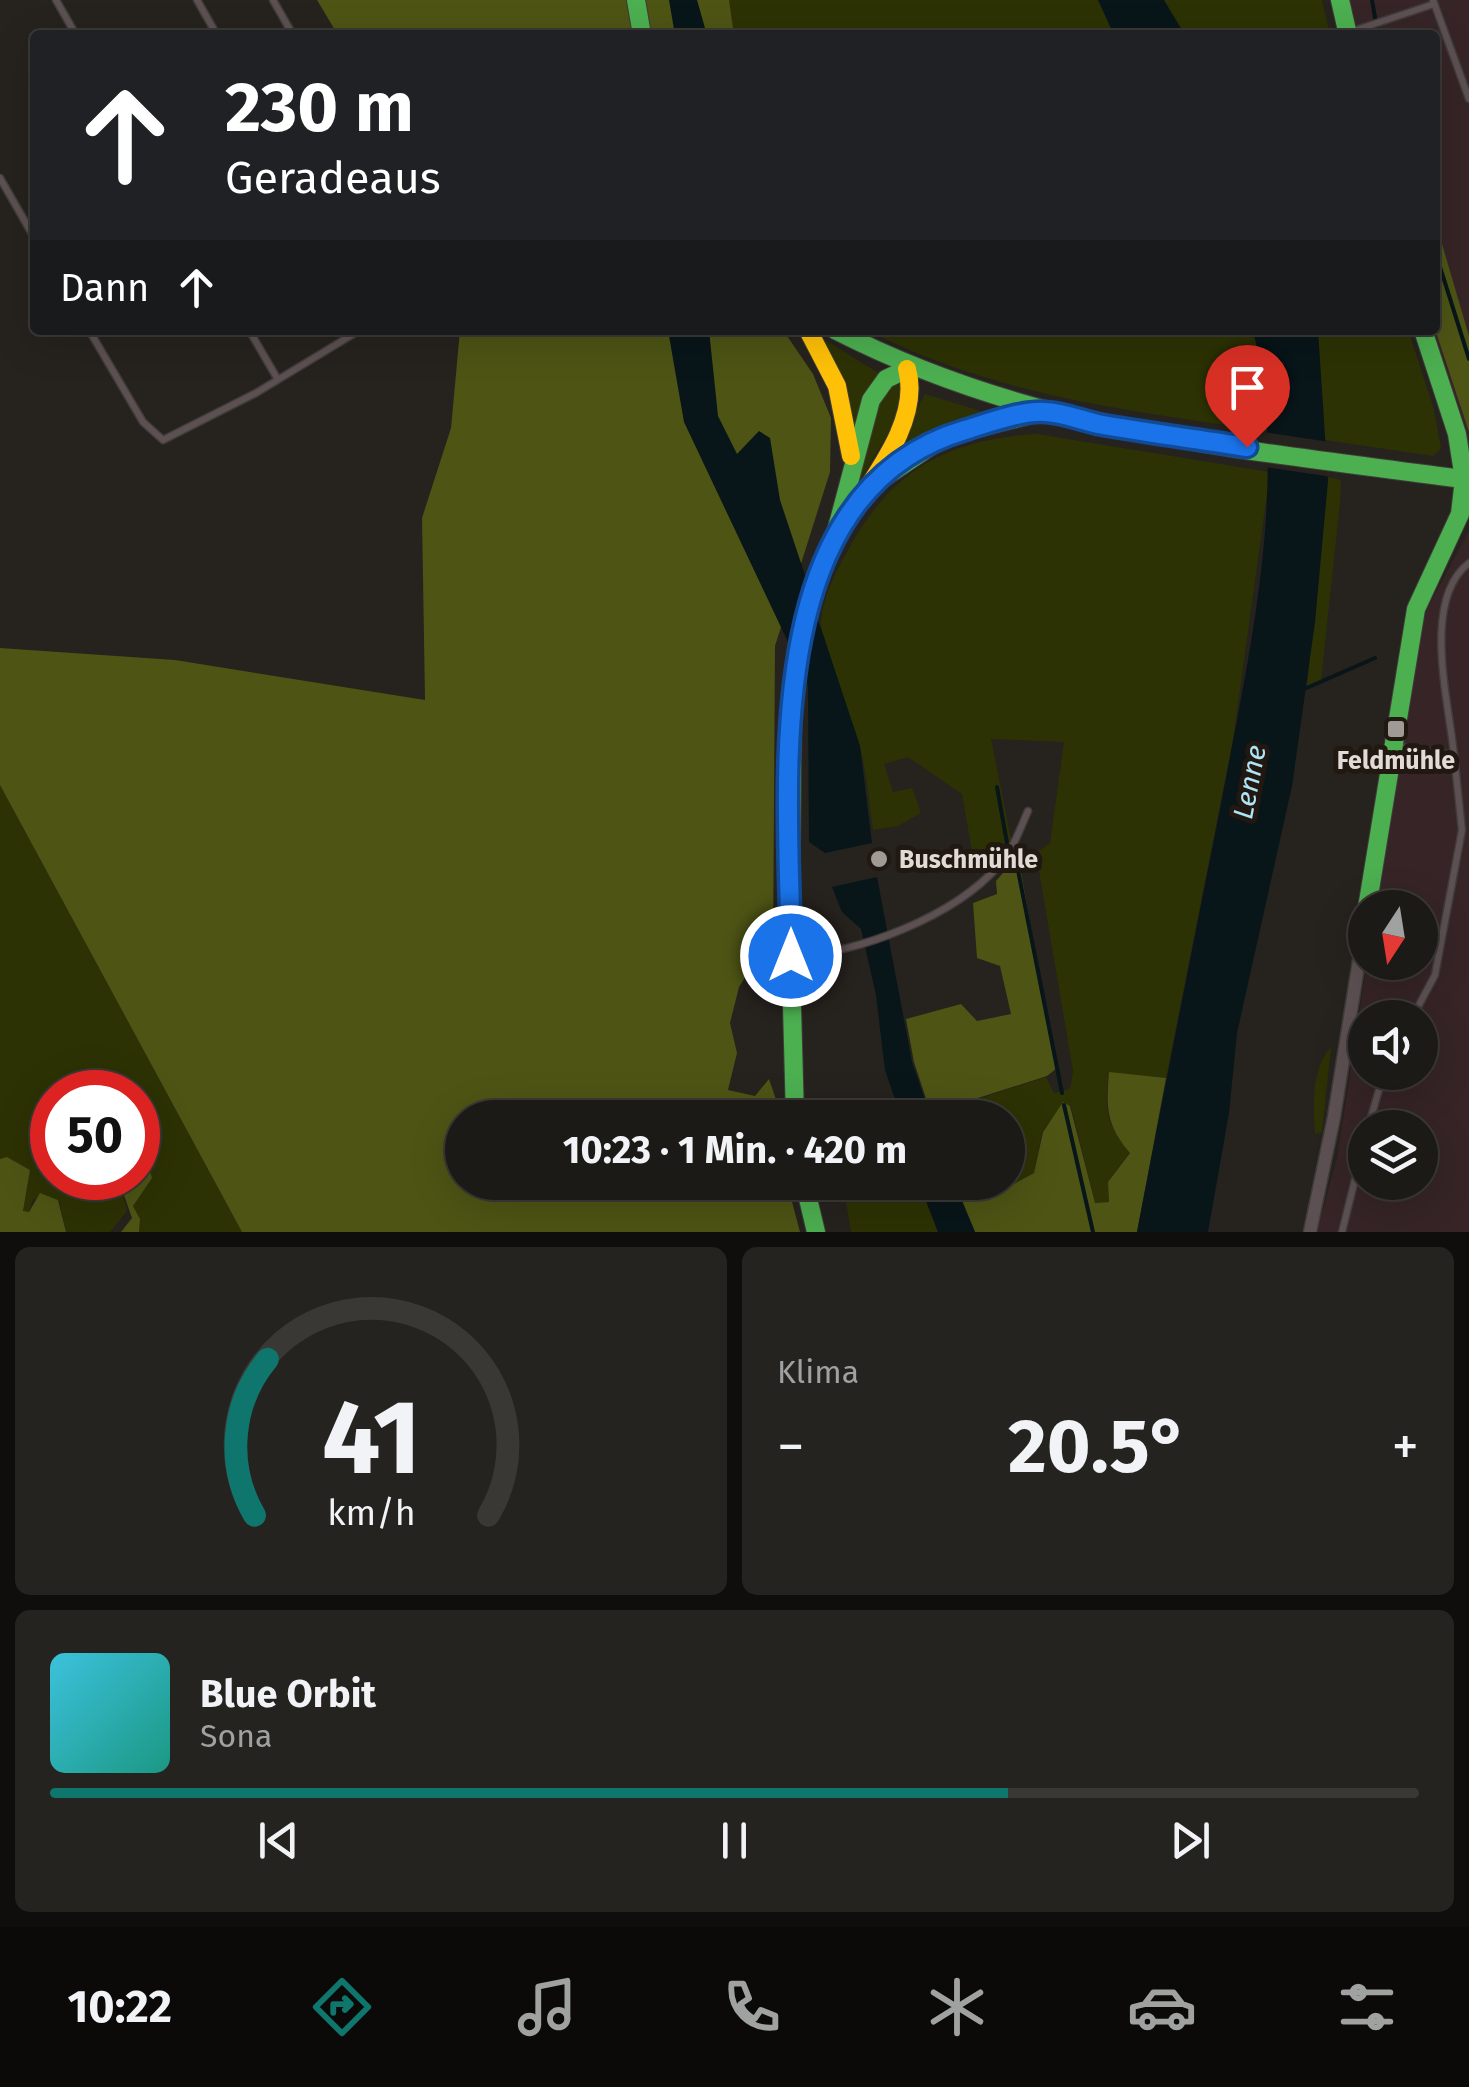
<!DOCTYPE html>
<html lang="de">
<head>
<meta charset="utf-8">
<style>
  body { margin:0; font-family:"Fira Sans",sans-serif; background:#25231f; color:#f1f3f6; height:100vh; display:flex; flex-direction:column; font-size:38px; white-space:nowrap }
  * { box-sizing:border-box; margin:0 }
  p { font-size:32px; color:#a0a1a1 }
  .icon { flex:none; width:55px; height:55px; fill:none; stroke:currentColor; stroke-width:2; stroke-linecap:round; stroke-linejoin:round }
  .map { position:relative; height:1232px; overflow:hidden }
  .details { display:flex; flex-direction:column; gap:15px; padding:15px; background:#0f0e0c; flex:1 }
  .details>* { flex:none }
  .guide { position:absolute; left:30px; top:30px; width:1410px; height:305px; border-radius:10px; box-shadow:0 10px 40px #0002,0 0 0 2px #3a3835; background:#202124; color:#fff; overflow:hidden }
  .needle { width:65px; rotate:192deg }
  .tools { position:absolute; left:1348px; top:890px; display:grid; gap:20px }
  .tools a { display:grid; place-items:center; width:90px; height:90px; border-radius:50%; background:#1c1a16; box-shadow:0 10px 40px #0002,0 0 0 2px #3a3835; font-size:50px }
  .speed { position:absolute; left:30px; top:1070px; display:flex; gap:20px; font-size:50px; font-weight:700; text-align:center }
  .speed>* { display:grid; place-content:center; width:130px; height:130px; border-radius:50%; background:#1c1a16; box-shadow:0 10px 40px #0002,0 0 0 2px #3a3835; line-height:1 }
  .speed .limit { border:15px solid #d22; background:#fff; color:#111 }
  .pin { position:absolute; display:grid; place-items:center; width:85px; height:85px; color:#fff; margin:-102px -42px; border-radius:50% 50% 50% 0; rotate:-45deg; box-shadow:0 0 10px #0007 }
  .pin .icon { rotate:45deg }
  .me { position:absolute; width:110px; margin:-55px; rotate:0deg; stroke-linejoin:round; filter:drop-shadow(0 0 8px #0008) }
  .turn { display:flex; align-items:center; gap:35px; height:210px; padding:0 30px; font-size:45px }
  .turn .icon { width:130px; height:130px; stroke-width:2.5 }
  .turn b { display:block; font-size:70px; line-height:85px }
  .then { display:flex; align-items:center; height:95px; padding:0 30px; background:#0003; gap:20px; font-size:38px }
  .big { font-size:75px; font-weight:700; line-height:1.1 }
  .details .widget { flex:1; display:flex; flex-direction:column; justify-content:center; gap:15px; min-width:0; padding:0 35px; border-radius:15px; background:#25231f }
  .details .dial { align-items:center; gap:0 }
  .dial svg { height:260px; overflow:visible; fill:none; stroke:#3a3835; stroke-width:7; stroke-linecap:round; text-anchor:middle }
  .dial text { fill:#f1f3f6; stroke:none }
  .song { display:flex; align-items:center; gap:30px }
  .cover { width:120px; height:120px; border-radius:15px; background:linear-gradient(135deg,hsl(190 70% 55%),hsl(170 70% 35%)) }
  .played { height:10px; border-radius:5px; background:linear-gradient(90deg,#0f766e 70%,#3a3835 70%) }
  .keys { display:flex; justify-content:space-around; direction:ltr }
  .heat { display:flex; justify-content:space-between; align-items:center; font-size:55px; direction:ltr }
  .details .tiles { flex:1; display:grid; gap:15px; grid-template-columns:1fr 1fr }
  .widget:last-child { grid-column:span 2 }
  .trip { position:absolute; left:445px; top:1100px; width:580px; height:100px; border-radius:50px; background:#1c1a16; box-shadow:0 10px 40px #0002,0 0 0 2px #3a3835; font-weight:700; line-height:100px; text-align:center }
  .menu { display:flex; height:160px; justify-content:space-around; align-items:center; background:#0b0a09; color:#a0a1a1 }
  .menu .icon { width:70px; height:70px }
  .menu .selected { color:#0f766e }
  .menu b { font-size:45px; color:#f1f3f6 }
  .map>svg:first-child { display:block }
  .industrial { fill:#362426; fill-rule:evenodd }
  .green { fill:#2d3204 }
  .forest { fill:#4d5414 }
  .water { fill:#081519 }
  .pier { fill:#26221e }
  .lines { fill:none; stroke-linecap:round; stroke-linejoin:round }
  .stream { stroke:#081519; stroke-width:4 }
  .river { stroke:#081519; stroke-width:25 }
  .lane-casing { stroke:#3f3c39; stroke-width:9 }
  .street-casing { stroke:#3f3c39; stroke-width:15 }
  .fast-casing { stroke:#3f3c39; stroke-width:20 }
  .slow-casing { stroke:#3f3c39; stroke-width:20 }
  .lane { stroke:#5c5052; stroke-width:6 }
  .street { stroke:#5c5052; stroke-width:12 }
  .fast { stroke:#4caf50; stroke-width:18 }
  .slow { stroke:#ffc107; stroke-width:18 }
  .route-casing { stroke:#114b97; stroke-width:25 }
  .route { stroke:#1a73e8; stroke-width:18 }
  .poi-dot { fill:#a09a96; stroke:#211811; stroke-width:4 }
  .labels { text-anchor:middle; stroke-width:10; stroke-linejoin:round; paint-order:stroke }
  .poi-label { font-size:25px; font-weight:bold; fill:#e1dbd6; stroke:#211811 }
  .water-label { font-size:28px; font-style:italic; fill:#afe4f5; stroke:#211811 }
</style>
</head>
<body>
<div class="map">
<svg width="1469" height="1232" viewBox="0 0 1469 1232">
  <rect width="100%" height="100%" fill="#26221e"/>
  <g class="industrial">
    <path d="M1340 0H1469V480L1423 330H1435V35H1348Z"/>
    <path d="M1469 531V1232H1317L1337 1158 1367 963 1420 962V908L1376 907 1419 637 1427 609ZM1365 1018H1420V1072H1365ZM1365 1128H1420V1182H1365Z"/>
  </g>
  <g class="green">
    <path d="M660 0H1322L1330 35H669Z"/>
    <path d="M885 330H1408L1433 406 1441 448 1433 456 1325 440 1324 429 1268 421V431C1136 412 1002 396 881 337Z"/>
    <path d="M825 340 880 374 855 427 853 426Z"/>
    <path d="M894 383 903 387 906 403 858 484 875 405Z"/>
    <path d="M925 394 987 413 988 418 890 460Z"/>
    <path d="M1037 434 1270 472 1233 740 1166 1078 1109 1073C1104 1108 1106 1126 1130 1152L1108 1182 1109 1202 1095 1203 1071 1106 1063 1103 1042 1132 1034 1173 1013 1184 1008 1182V1118L978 1117V1099L1046 1077 1054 1093 1070 1089 1073 1071 1036 853 1050 843 1064 742 991 739 1011 839 976 874 962 794 908 757 884 764 893 792 912 788 921 813 898 826 873 830C869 803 867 774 860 747 853 716 819 650 821 623 822 599 835 573 847 552 890 471 947 439 1037 434Z"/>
    <path d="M1327 477 1341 480 1340 502 1321 681 1307 687Z"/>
    <path d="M0 785 242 1232H139L140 1219 133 1206 145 1154 138 1149V1092H52V1178H118L127 1211 110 1232H66L59 1200 33 1199 29 1212H23L30 1170 7 1157 0 1159Z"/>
    <path d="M1331 1047 1322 1132 1315 1134C1313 1107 1311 1068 1331 1047Z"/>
    <path d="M843 1183H919L938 1232H851Z"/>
  </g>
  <g class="forest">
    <path d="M317 0H729L734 35H338Z"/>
    <path d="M1435 220 1469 336V432L1435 329Z"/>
    <path d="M460 330H783L813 374 831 418 830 472 775 646 773 959 758 957 739 987 730 1023 737 1053 728 1090 755 1096 769 1079 782 1117 462 1118V1182L787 1183 800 1232H242L0 785V648L175 660 425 700 422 518 451 428Z"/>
    <path d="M1018 856 1057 1068 1047 1076 978 1098V1117H932L914 1062 906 1019 961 1004 977 1021 1011 1014 1000 966 977 958 973 903 997 894 996 881Z"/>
    <path d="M1109 1072 1166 1078 1137 1232H975L955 1183 1012 1185 1034 1173 1043 1132 1063 1102 1070 1106 1095 1203 1109 1202 1108 1182 1130 1153C1106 1125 1106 1108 1109 1072Z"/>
    <path d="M138 1149 145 1154 152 1178 133 1206 140 1219 139 1232H121L132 1218 118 1178H138Z"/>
    <path d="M7 1157 30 1170 23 1211 29 1212 40 1193 58 1200 66 1232H0V1159Z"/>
  </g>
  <g class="water">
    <path d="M669 0H697L707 35H675Z"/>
    <path d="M1098 0H1164L1185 35H1114Z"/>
    <path d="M668 330H709L718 416 737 454 759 431 770 438 780 500 805 575 788 642 684 422Z"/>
    <path d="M1253 330H1318L1328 481 1315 622 1292 786 1237 1033 1229 1113 1208 1232H1137C1164 1091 1192 950 1220 809 1249 654 1290 486 1253 330Z"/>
    <path d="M820 625 860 746 872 843 825 853 809 842 808 688Z"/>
    <path d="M877 877 912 1062 931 1117H901L885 1070 876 995 861 929 842 912 832 887Z"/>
    <path d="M919 1183H954L975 1232H938Z"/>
  </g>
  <path class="pier" d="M1263 432 1330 442 1332 477 1265 467Z"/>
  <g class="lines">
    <g class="stream">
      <path d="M1372 0 1378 35"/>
      <path d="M1435 251 1469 359"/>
      <path d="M1302 690 1375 658"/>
      <path d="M997 787 1007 843"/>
      <path d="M1015 855 1062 1093"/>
      <path d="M1064 1105 1093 1232"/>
    </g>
    <path class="river" d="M785 574 807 627 821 688"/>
    <g class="lane-casing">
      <g id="lane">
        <path d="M56 0 76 35"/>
        <path d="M197 0 217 35"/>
        <path d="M273 0 293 35"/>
        <path d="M1433 0 1469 99"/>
        <path d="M1350 32 1434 4"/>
        <path d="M0 178 35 239"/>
        <path d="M89 330 143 422 163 440 256 393 360 330"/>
        <path d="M249 330 277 378"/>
        <path d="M1395 746 1454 755C1449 702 1421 600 1469 563"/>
        <path d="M792 956C856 955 957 915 999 865 1013 850 1020 829 1028 811"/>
        <path d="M1412 1018 1435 975 1462 830 1454 755"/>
        <path d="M1368 1128 1384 1072"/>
        <path d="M1342 1232 1365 1139"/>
      </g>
    </g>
    <g class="street-casing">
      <path id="street" d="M1310 1232 1334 1117 1365 923"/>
    </g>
    <g class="fast-casing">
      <g id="fast">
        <path d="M636 0 642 35"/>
        <path d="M1340 0 1348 35"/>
        <path d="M835 330C1040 435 1245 449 1469 480"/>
        <path d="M867 489 946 436 1038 413"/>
        <path d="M1367 908 1416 609 1460 514 1464 479 1457 434 1423 330"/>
        <path d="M795 1118 790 932 793 678 807 610 834 539 871 400 886 379 907 369"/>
        <path d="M804 1182 816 1232"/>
      </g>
    </g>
    <g class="slow-casing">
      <g id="slow">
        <path d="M808 330 837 386 851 456"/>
        <path d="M841 529C868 483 922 423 907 369"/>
      </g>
    </g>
    <use href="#lane" class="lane"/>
    <use href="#street" class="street"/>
    <use href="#fast" class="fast"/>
    <use href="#slow" class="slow"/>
  </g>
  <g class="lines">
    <g class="route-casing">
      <path id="route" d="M791 956C789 787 755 492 965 430 988 423 1022 410 1046 412 1063 413 1081 420 1098 424 1147 433 1197 439 1247 447"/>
    </g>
    <use href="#route" class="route"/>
  </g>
  <g class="poi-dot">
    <rect x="1386" y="719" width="20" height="20" rx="5"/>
    <circle cx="879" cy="859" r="10"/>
  </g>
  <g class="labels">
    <g class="poi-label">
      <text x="1396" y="769">Feldmühle</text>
      <text x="899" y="868" text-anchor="start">Buschmühle</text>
    </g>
    <g class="water-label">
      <text transform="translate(1249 782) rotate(-79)" y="10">Lenne</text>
    </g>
  </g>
</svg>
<div class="tools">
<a><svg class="needle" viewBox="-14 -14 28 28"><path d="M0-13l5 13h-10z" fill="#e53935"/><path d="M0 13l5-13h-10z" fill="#a0a1a1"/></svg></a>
<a><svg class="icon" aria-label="sound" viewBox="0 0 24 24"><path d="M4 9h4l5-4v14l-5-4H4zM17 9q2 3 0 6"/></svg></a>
<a><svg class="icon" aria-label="layers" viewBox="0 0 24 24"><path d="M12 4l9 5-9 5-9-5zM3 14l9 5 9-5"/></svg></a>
</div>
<div class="speed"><div class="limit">50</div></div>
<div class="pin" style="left:1247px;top:447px;background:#d93025"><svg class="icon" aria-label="arrive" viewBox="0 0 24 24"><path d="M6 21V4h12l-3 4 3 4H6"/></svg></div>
<svg class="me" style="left:791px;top:956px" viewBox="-20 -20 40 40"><circle r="17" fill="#1a73e8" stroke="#fff" stroke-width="3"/><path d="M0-11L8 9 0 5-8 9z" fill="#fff"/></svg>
<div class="trip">10:23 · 1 Min. · 420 m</div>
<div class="guide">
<div class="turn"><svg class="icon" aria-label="ahead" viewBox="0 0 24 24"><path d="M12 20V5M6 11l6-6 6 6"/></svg><div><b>230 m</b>Geradeaus</div></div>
<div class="then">Dann<svg class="icon" aria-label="ahead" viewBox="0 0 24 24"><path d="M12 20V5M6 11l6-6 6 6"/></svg></div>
</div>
</div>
<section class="details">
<div class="tiles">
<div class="widget dial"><svg viewBox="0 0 100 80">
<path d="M14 69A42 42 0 1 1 86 69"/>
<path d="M14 69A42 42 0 0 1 18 21" stroke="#0f766e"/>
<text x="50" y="56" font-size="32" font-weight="700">41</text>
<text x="50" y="72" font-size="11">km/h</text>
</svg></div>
<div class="widget"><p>Klima</p>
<div class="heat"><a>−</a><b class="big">20.5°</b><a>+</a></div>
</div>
<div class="widget">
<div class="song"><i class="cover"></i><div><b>Blue Orbit</b><p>Sona</p></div></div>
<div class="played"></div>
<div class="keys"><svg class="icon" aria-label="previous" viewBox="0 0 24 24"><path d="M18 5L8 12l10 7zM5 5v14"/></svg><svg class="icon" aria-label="pause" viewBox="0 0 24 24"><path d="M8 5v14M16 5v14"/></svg><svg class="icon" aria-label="next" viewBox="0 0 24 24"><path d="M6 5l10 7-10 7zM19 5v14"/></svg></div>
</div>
</div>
</section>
<nav class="menu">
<b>10:22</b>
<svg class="icon selected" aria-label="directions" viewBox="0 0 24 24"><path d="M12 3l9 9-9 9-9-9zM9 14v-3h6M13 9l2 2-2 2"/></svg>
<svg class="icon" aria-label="music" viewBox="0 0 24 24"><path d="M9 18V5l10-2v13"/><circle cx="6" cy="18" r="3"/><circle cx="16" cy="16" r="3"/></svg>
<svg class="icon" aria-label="phone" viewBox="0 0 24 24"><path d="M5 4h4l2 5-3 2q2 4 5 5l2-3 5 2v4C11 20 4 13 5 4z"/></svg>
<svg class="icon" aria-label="climate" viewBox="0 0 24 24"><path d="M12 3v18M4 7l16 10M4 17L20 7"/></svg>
<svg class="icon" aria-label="car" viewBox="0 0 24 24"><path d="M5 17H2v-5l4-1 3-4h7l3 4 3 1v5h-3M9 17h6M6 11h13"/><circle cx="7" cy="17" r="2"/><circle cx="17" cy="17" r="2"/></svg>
<svg class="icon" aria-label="filters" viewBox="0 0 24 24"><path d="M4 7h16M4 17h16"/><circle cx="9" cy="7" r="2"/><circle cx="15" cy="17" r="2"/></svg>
</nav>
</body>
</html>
